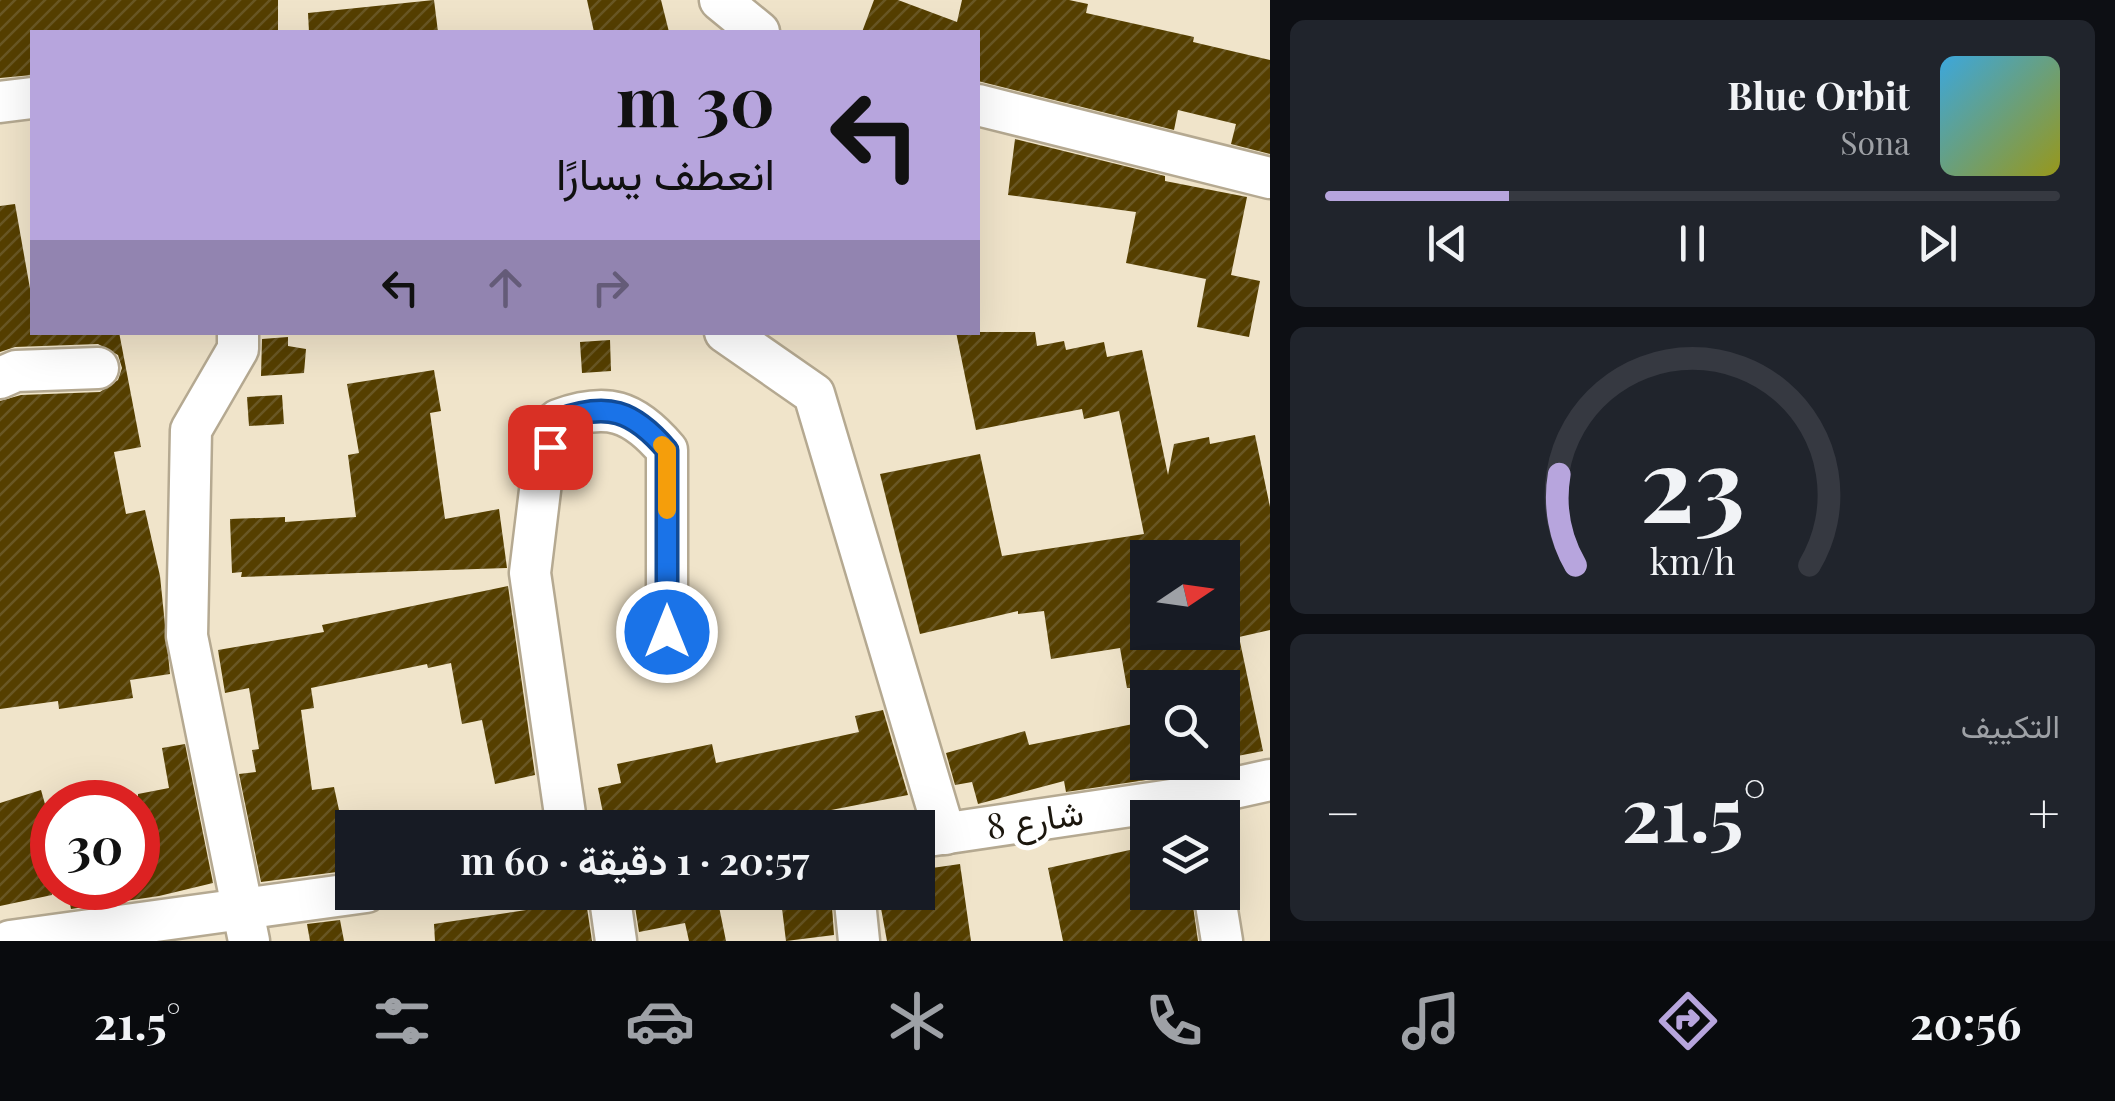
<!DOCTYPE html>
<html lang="ar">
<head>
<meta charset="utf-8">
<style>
  body { margin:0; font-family:"Playfair Display",Vazirmatn,serif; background:#20242c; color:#f1f3f6; direction:rtl; height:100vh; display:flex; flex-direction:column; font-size:38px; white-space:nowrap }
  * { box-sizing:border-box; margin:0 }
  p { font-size:32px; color:#9ea1a6 }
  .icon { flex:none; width:55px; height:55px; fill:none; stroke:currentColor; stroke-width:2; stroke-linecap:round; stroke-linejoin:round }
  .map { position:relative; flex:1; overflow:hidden; direction:ltr }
  .sheet { display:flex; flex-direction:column; gap:20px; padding:20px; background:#0d0f14; width:845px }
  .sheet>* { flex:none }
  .guide { position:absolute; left:30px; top:30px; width:950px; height:305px; border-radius:0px; box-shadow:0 10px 40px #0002; direction:rtl; background:#b7a5dd; color:#111; overflow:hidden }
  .needle { width:65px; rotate:77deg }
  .controls { position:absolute; left:1130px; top:540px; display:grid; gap:20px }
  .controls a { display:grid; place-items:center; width:110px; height:110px; border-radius:0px; background:#171b24; box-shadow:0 10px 40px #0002; font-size:50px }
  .speed { position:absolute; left:30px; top:780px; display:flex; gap:20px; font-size:50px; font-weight:700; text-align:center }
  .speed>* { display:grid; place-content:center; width:130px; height:130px; border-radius:50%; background:#171b24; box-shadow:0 10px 40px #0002; line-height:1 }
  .speed .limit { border:15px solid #d22; background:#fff; color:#111 }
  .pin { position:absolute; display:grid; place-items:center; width:85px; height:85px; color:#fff; margin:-42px; border-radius:20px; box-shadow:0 5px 15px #0006 }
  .me { position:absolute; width:110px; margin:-55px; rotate:0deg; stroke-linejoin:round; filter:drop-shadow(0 0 8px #0008) }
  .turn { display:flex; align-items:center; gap:35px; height:210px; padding:0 40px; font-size:45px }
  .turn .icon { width:130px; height:130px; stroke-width:2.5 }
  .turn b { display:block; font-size:70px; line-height:85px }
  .lanes { display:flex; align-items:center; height:95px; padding:0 40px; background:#0003; justify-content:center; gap:50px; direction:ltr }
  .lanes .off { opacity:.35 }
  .big { font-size:75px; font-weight:700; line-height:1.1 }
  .sheet .card { flex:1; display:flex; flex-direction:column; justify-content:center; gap:15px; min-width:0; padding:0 35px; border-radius:15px; background:#20242c }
  .sheet .dial { align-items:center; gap:0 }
  .dial svg { height:260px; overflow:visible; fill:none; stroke:#363941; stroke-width:7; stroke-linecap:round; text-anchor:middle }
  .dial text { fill:#f1f3f6; stroke:none }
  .song { display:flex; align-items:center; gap:30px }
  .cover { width:120px; height:120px; border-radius:15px; background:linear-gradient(135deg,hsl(200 70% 55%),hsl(60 70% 35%)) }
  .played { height:10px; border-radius:5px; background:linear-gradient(90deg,#b7a5dd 25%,#363941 25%) }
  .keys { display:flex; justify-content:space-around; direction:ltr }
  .heat { display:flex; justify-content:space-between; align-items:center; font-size:55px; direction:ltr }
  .trip { position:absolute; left:335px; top:810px; width:600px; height:100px; border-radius:0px; background:#171b24; box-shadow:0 10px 40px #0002; font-weight:700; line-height:100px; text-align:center; direction:rtl }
  .dock { display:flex; height:160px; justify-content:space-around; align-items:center; background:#090b0e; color:#9ea1a6 }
  .dock .icon { width:70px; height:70px }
  .dock .current { color:#b7a5dd }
  .dock b { font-size:45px; color:#f1f3f6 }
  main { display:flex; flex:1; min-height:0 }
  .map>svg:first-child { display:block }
  .building { fill:url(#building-hatch); fill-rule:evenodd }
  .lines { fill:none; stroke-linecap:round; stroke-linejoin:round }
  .minor-casing { stroke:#b5a991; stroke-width:45 }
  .minor { stroke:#fff; stroke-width:40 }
  .route-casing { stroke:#114b97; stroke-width:25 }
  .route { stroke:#1a73e8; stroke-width:18 }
  .slow { stroke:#f59e0b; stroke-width:18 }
  .labels { text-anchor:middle; stroke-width:10; stroke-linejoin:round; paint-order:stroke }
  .street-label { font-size:35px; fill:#1b160d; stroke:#fff }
</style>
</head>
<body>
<main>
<section class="sheet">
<div class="card">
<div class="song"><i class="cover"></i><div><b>Blue Orbit</b><p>Sona</p></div></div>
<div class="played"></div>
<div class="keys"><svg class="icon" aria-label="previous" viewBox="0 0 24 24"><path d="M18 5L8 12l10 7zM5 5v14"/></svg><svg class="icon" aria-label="pause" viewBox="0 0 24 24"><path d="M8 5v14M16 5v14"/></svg><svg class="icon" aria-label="next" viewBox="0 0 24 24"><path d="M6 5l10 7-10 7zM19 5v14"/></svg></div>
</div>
<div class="card dial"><svg viewBox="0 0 100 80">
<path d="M14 69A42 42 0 1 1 86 69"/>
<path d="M14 69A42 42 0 0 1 9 41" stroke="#b7a5dd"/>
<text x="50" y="56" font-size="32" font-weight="700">23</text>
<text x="50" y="72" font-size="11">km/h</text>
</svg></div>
<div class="card"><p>التكييف</p>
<div class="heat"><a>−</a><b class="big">21.5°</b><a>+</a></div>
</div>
</section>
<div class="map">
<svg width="1270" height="941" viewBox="0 0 1270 941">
  <defs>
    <pattern id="building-hatch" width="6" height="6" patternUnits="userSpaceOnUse" patternTransform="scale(2.5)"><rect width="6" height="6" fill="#553f00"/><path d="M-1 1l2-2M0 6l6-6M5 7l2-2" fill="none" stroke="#695724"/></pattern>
  </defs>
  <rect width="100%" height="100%" fill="#f0e4ca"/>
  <g class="building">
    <path d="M0 0H278V32H32V75L0 78Z"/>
    <path d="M434 0 438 32H309L308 13Z"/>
    <path d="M587 0H661L669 32H594Z"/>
    <path d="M874 0H898L957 22 962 0H1069L1088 4 1086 13 1194 37 1193 42 1270 60V154L1231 144 1236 124 1178 110 1174 130 978 81V32H862Z"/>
    <path d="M1015 139 1165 176V181L1247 197 1231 275 1260 281 1249 337 1197 327 1206 279 1126 263 1136 212 1008 195Z"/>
    <path d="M15 204 32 300V332H119L141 447 114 452 126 514 145 510 160 576 170 674 130 680 133 698 59 709 58 701 0 709V401L21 395 100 392 118 380 122 368 118 355 98 344 15 347 0 352V206Z"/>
    <path d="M956 332H1035L1037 346 1064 341 1066 350 1104 342 1107 357 1142 350 1168 475 1174 444 1209 437 1210 444 1255 435 1270 507V630L1239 637 1263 751 1222 759V688H1127L1120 648 1051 659 1044 611 1018 614V611L920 634 880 474 980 454 1002 556 1144 534 1119 411 1084 419 1082 409 976 430ZM1148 549 1149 558H1222V632H1148Z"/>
    <path d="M288 337V346L306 349 304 373 261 376 262 339Z"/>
    <path d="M610 340 611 371 582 373 580 342Z"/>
    <path d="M434 370 441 411 430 413 445 519 499 509 507 568 241 577 242 572 232 573 230 519 285 517V522L356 517 348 455 359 453 347 384Z"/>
    <path d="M282 395 284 424 249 426 247 397Z"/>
    <path d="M508 586 535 775 495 784 482 720 462 724 451 663 428 668 427 664 311 688 314 708 301 710 312 790 334 787 352 870 261 882 239 774 256 772 252 750 259 749 249 688 225 693 218 650 324 632 322 625Z"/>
    <path d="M883 710 908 795 826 811 830 828H754L753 822 725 828H606L598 788 621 783 617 764 712 744 716 763 859 732 855 716Z"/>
    <path d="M1148 721 1146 780 1066 792 1064 781 978 804 972 782 955 785 946 753 1025 731 1029 745Z"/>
    <path d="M185 744 213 883 159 896 71 909 67 891 142 888 138 866V794L169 788 162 748Z"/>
    <path d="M41 790 52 829V895L0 906V803Z"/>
    <path d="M1148 846V892H1191L1198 941H1063L1048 868Z"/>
    <path d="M960 864 971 941H887L878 892H918V870Z"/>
    <path d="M639 892H716L726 941H689L685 923 639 932 633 894Z"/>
    <path d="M780 892H831L834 935 786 941Z"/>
    <path d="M586 901 592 941H435L434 924Z"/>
    <path d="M340 920 344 941H310L307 924Z"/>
  </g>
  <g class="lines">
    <g class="minor-casing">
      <g id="minor">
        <path d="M720 0 759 32"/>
        <path d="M0 102 32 98"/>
        <path d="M978 105 1270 178"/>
        <path d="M238 332V349L191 430 187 636 249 941"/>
        <path d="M725 332 814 394 945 834"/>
        <path d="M0 378 16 371 98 368"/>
        <path d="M567 828 530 573 542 474 558 420C607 402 633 410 667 450V632"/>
        <path d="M921 837 1198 796 1270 780"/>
        <path d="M609 892 616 941"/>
        <path d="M854 892 859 941"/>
        <path d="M1214 892 1222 941"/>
        <path d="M10 941 366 892"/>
      </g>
    </g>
    <use href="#minor" class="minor"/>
  </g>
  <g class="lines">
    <g class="route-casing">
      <path id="route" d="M550 447 558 420C607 402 633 410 667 450V632"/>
    </g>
    <use href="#route" class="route"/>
    <path class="slow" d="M662 445 667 450V510"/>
  </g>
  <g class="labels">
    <g class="street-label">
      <text transform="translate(1035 820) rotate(-9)" y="12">شارع 8</text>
    </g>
  </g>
</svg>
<div class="controls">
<a><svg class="needle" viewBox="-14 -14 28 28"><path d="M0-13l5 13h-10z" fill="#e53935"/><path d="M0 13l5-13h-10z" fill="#9ea1a6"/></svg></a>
<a><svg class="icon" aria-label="search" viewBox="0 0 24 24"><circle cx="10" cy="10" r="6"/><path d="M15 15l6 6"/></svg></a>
<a><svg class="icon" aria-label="layers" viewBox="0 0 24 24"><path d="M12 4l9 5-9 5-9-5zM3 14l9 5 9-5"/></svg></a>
</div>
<div class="speed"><div class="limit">30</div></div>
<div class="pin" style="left:550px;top:447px;background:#d93025"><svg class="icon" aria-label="arrive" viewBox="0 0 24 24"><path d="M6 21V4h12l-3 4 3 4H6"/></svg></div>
<svg class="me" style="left:667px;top:632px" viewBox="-20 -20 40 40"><circle r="17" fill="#1a73e8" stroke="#fff" stroke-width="3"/><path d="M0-11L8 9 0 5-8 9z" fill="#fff"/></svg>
<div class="trip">20:57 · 1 دقيقة · 60 m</div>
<div class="guide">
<div class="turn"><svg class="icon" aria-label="left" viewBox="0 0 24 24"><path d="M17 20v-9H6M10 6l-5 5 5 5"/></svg><div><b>30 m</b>انعطف يسارًا</div></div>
<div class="lanes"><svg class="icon" aria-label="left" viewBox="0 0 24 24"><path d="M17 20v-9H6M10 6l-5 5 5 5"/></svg><svg class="icon off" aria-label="ahead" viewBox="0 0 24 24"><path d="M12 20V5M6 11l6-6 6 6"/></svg><svg class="icon off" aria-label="right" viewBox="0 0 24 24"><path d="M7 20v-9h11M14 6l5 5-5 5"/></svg></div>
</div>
</div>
</main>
<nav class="dock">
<b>20:56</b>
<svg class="icon current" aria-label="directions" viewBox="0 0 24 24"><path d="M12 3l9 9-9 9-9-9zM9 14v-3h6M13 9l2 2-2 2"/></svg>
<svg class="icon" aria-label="music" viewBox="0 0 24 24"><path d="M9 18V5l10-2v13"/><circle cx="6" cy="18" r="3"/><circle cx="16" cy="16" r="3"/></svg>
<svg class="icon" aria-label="phone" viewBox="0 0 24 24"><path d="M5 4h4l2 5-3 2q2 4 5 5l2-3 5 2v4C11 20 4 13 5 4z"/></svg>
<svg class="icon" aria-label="climate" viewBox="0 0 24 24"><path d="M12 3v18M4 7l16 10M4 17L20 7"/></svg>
<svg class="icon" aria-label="car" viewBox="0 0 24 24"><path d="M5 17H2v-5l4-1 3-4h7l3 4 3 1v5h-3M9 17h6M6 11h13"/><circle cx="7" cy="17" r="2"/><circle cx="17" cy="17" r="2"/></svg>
<svg class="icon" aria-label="filters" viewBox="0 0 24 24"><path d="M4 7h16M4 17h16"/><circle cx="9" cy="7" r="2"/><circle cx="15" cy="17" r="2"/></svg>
<b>21.5°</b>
</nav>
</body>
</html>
